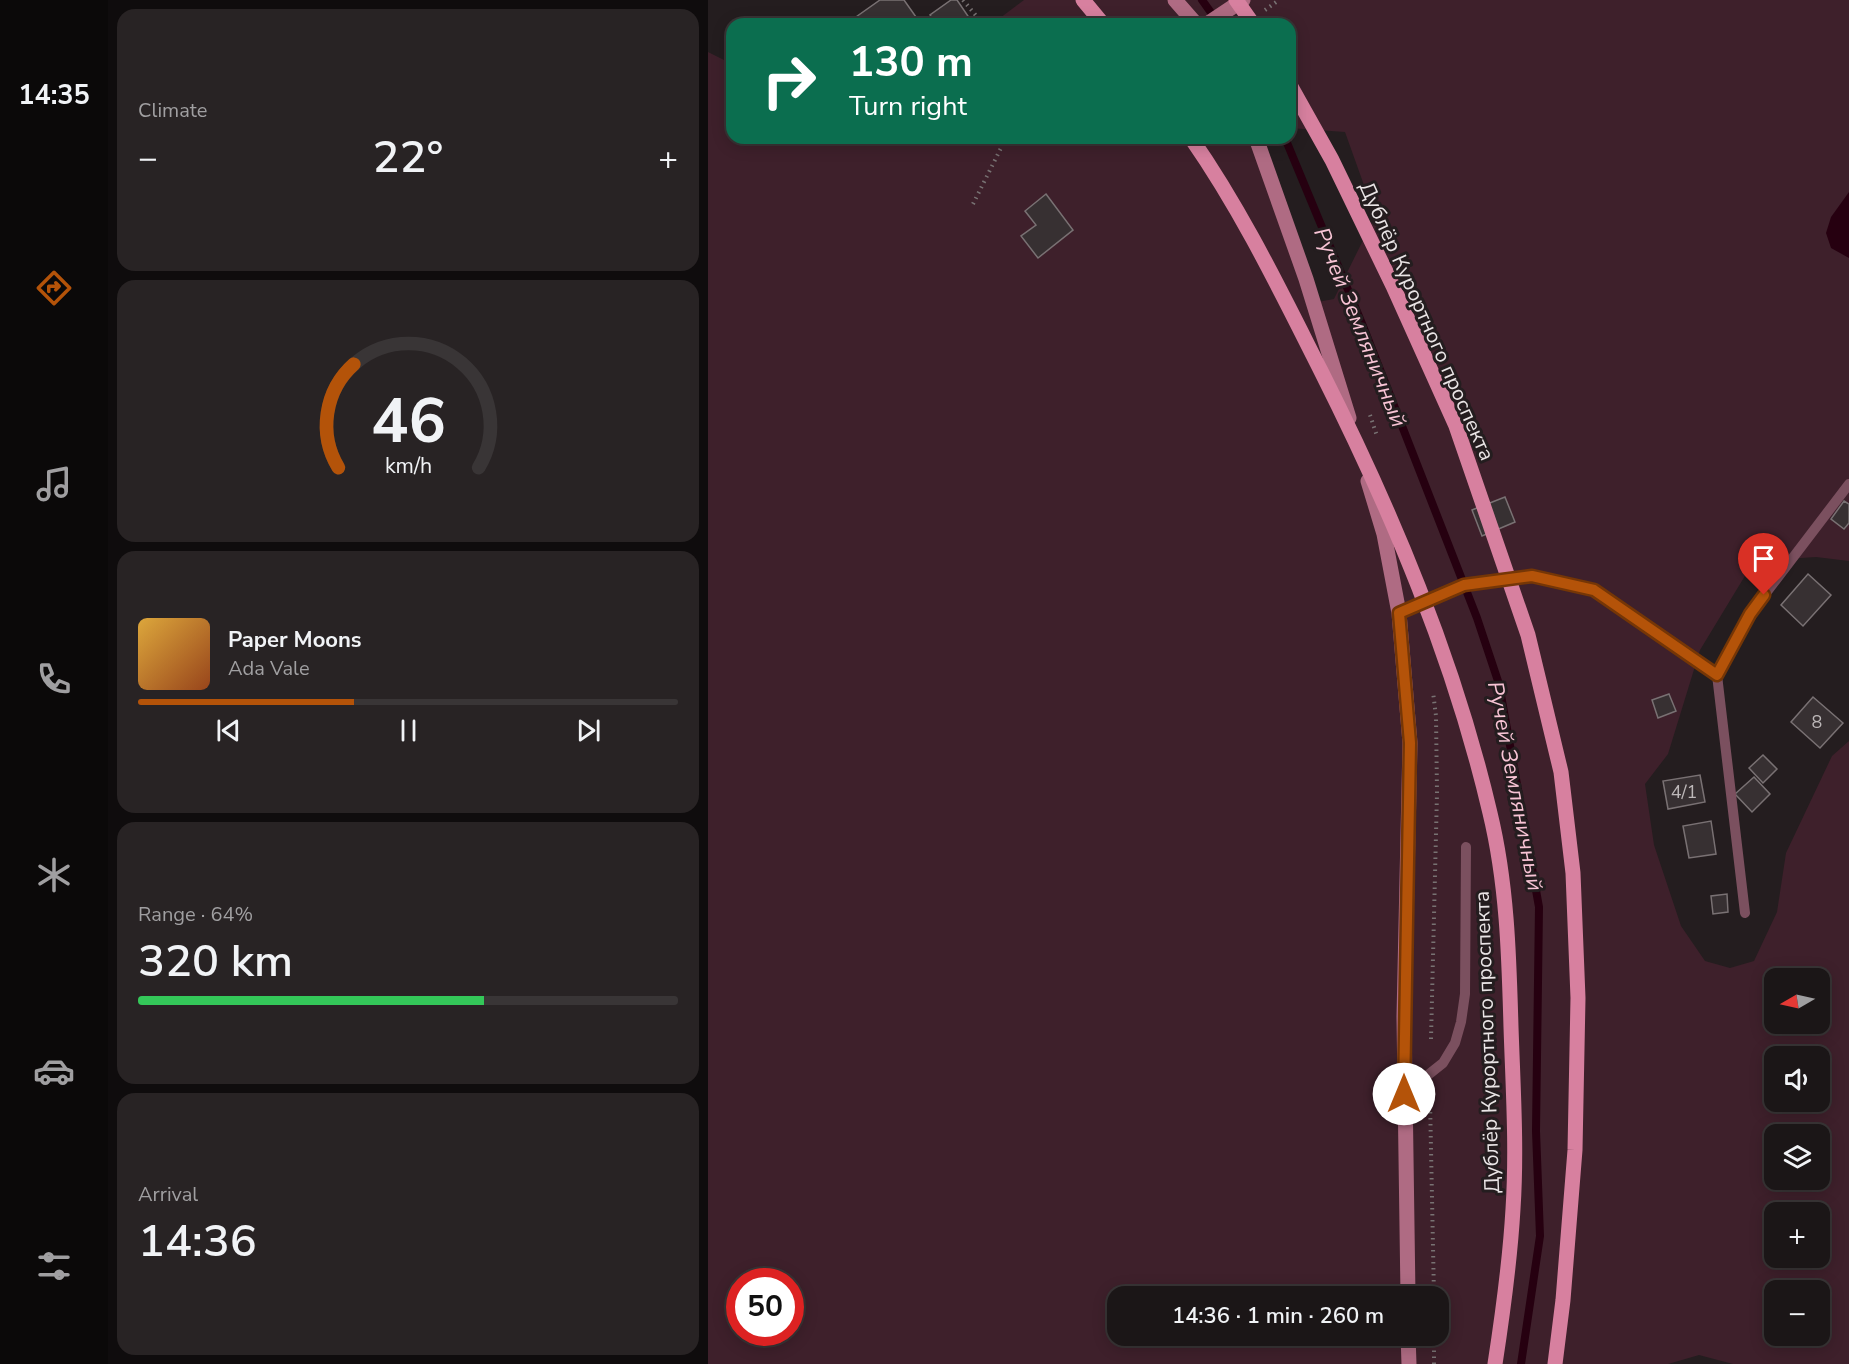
<!DOCTYPE html>
<html lang="en">
<head>
<meta charset="utf-8">
<style>
  body { margin:0; font-family:"Nunito Sans",sans-serif; background:#282324; color:#f1f3f6; height:100vh; display:flex; flex-direction:column; font-size:22px; white-space:nowrap }
  * { box-sizing:border-box; margin:0 }
  p { font-size:20px; color:#a09fa1 }
  .icon { flex:none; width:33px; height:33px; fill:none; stroke:currentColor; stroke-width:2; stroke-linecap:round; stroke-linejoin:round }
  .map { position:relative; flex:1; overflow:hidden }
  .side { display:flex; flex-direction:column; gap:9px; padding:9px; background:#0f0c0d; width:600px }
  .side>* { flex:none }
  .hud { position:absolute; left:18px; top:18px; width:570px; height:126px; border-radius:18px; box-shadow:0 3px 15px #0003,0 0 0 2px #393536; background:#0b6e4f; color:#fff; overflow:hidden }
  .needle { width:39px; rotate:261deg }
  .buttons { position:absolute; left:1056px; top:968px; display:grid; gap:12px }
  .buttons a { display:grid; place-items:center; width:66px; height:66px; border-radius:12px; background:#1b1617; box-shadow:0 3px 15px #0003,0 0 0 2px #393536; font-size:30px }
  .speed { position:absolute; left:18px; top:1268px; display:flex; gap:12px; font-size:30px; font-weight:700; text-align:center }
  .speed>* { display:grid; place-content:center; width:78px; height:78px; border-radius:50%; background:#1b1617; box-shadow:0 3px 15px #0003,0 0 0 2px #393536; line-height:1 }
  .speed .limit { border:9px solid #d22; background:#fff; color:#111 }
  .pin { position:absolute; display:grid; place-items:center; width:51px; height:51px; color:#fff; margin:-62px -26px; border-radius:50% 50% 50% 0; rotate:-45deg; box-shadow:0 0 6px #0007 }
  .pin .icon { rotate:45deg }
  .me { position:absolute; width:66px; margin:-33px; rotate:0deg; stroke-linejoin:round; filter:drop-shadow(0 0 4px #0008) }
  .turn { display:flex; align-items:center; gap:21px; height:126px; padding:0 24px; font-size:27px }
  .turn .icon { width:78px; height:78px; stroke-width:2.5 }
  .turn b { display:block; font-size:42px; line-height:51px }
  .big { font-size:45px; font-weight:600; line-height:1.1 }
  .side .tile { flex:1; display:flex; flex-direction:column; justify-content:center; gap:9px; min-width:0; padding:0 21px; border-radius:18px; background:#282324 }
  .side .dial { align-items:center; gap:0 }
  .dial svg { height:156px; overflow:visible; fill:none; stroke:#393536; stroke-width:7; stroke-linecap:round; text-anchor:middle }
  .dial text { fill:#f1f3f6; stroke:none }
  .song { display:flex; align-items:center; gap:18px }
  .cover { width:72px; height:72px; border-radius:9px; background:linear-gradient(135deg,hsl(40 70% 55%),hsl(20 70% 35%)) }
  .played { height:6px; border-radius:3px; background:linear-gradient(90deg,#b45309 40%,#393536 40%) }
  .keys { display:flex; justify-content:space-around; direction:ltr }
  .heat { display:flex; justify-content:space-between; align-items:center; font-size:33px; direction:ltr }
  .charge { height:9px; border-radius:4px; background:linear-gradient(90deg,#34c759 64%,#393536 0) }
  .trip { position:absolute; left:399px; top:1286px; width:342px; height:60px; border-radius:18px; background:#1b1617; box-shadow:0 3px 15px #0003,0 0 0 2px #393536; font-weight:600; line-height:60px; text-align:center }
  main { display:flex; flex:1; min-height:0 }
  .dock { display:flex; flex-direction:column; width:108px; justify-content:space-around; align-items:center; background:#0b0909; color:#a09fa1 }
  .dock .icon { width:42px; height:42px }
  .dock .selected { color:#b45309 }
  .dock b { font-size:27px; color:#f1f3f6 }
  .map>svg:first-child { display:block }
  .green { fill:#3e202b; fill-rule:evenodd }
  .water { fill:#260010 }
  .lines { fill:none; stroke-linecap:round; stroke-linejoin:round }
  .stream { stroke:#260010; stroke-width:8 }
  .building { fill:#373032; stroke:#797173; stroke-width:1.5 }
  .path { stroke:#787273; stroke-width:4; stroke-dasharray:1.5 4.5; stroke-linecap:butt }
  .lane { stroke:#7b505f; stroke-width:10 }
  .secondary { stroke:#af6b83; stroke-width:15 }
  .primary { stroke:#d7809f; stroke-width:15 }
  .route-casing { stroke:#753606; stroke-width:15 }
  .route { stroke:#b45309; stroke-width:10 }
  .labels { text-anchor:middle; stroke-width:6; stroke-linejoin:round; paint-order:stroke }
  .number-label { font-size:18px; fill:#bdb8b9 }
  .street-label { font-size:21px; fill:#eae5e6; stroke:#241d1f }
  .water-label { font-size:22px; font-style:italic; fill:#f8c4d5; stroke:#241d1f }
</style>
</head>
<body>
<main>
<nav class="dock">
<b>14:35</b>
<svg class="icon selected" aria-label="directions" viewBox="0 0 24 24"><path d="M12 3l9 9-9 9-9-9zM9 14v-3h6M13 9l2 2-2 2"/></svg>
<svg class="icon" aria-label="music" viewBox="0 0 24 24"><path d="M9 18V5l10-2v13"/><circle cx="6" cy="18" r="3"/><circle cx="16" cy="16" r="3"/></svg>
<svg class="icon" aria-label="phone" viewBox="0 0 24 24"><path d="M5 4h4l2 5-3 2q2 4 5 5l2-3 5 2v4C11 20 4 13 5 4z"/></svg>
<svg class="icon" aria-label="climate" viewBox="0 0 24 24"><path d="M12 3v18M4 7l16 10M4 17L20 7"/></svg>
<svg class="icon" aria-label="car" viewBox="0 0 24 24"><path d="M5 17H2v-5l4-1 3-4h7l3 4 3 1v5h-3M9 17h6M6 11h13"/><circle cx="7" cy="17" r="2"/><circle cx="17" cy="17" r="2"/></svg>
<svg class="icon" aria-label="filters" viewBox="0 0 24 24"><path d="M4 7h16M4 17h16"/><circle cx="9" cy="7" r="2"/><circle cx="15" cy="17" r="2"/></svg>
</nav>
<section class="side">
<div class="tile"><p>Climate</p>
<div class="heat"><a>−</a><b class="big">22°</b><a>+</a></div>
</div>
<div class="tile dial"><svg viewBox="0 0 100 80">
<path d="M14 69A42 42 0 1 1 86 69"/>
<path d="M14 69A42 42 0 0 1 22 16" stroke="#b45309"/>
<text x="50" y="56" font-size="32" font-weight="700">46</text>
<text x="50" y="72" font-size="11">km/h</text>
</svg></div>
<div class="tile">
<div class="song"><i class="cover"></i><div><b>Paper Moons</b><p>Ada Vale</p></div></div>
<div class="played"></div>
<div class="keys"><svg class="icon" aria-label="previous" viewBox="0 0 24 24"><path d="M18 5L8 12l10 7zM5 5v14"/></svg><svg class="icon" aria-label="pause" viewBox="0 0 24 24"><path d="M8 5v14M16 5v14"/></svg><svg class="icon" aria-label="next" viewBox="0 0 24 24"><path d="M6 5l10 7-10 7zM19 5v14"/></svg></div>
</div>
<div class="tile"><p>Range · 64%</p><b class="big">320 km</b><div class="charge"></div></div>
<div class="tile"><p>Arrival</p><b class="big">14:36</b></div>
</section>
<div class="map">
<svg width="1141" height="1364" viewBox="0 0 1141 1364">
  <rect width="100%" height="100%" fill="#241d1f"/>
  <path class="green" d="M316 0H1141V561L1108 557 1046 561 992 650 960 754 937 784 946 845 973 926 997 961 1022 968 1046 961 1069 912 1078 853 1124 756 1141 741V1364H1025L991 1355 960 1364H0V52L24 64V138H556L604 303 626 299 667 216 637 132 582 128V24H284ZM1066 978H1112V1023H1066ZM1066 1056H1112V1101H1066ZM1066 1134H1112V1179H1066ZM1066 1212H1112V1257H1066ZM32 1281H82V1332H32ZM1066 1290H1112V1335H1066ZM410 1296H730V1335H410Z"/>
  <path class="water" d="M1141 192V258L1123 248 1118 233 1123 217Z"/>
  <g class="lines">
    <g class="stream">
      <path d="M494 0 509 21"/>
      <path d="M577 138 655 326 769 618 791 684 831 907 828 1131 832 1236 813 1364"/>
    </g>
  </g>
  <g class="building">
    <path d="M172 0H196L213 24H138Z"/>
    <path d="M243 0H249L262 19 254 24H229L222 15Z"/>
    <path d="M338 194 365 230 330 258 313 236 328 225 317 211Z"/>
    <path d="M797 497 807 522 774 536 764 510Z"/>
    <path d="M1136 501 1141 504V523L1136 529 1123 519Z"/>
    <path d="M1100 574 1123 595 1095 626 1073 605Z"/>
    <path d="M961 694 968 711 950 718 944 700Z"/>
    <path d="M1105 697 1135 723 1112 748 1083 722Z"/>
    <path d="M1055 755 1069 769 1055 783 1041 768Z"/>
    <path d="M992 775 997 802 960 809 955 781Z"/>
    <path d="M1046 777 1062 794 1044 812 1027 794Z"/>
    <path d="M1003 821 1008 854 981 858 975 826Z"/>
    <path d="M1019 894 1020 912 1005 914 1003 896Z"/>
  </g>
  <g class="lines">
    <g class="path">
      <path d="M255 0 275 24"/>
      <path d="M557 10 571 0"/>
      <path d="M265 204 298 138"/>
      <path d="M662 415 669 436"/>
      <path d="M723 1039 729 793 728 716 725 692"/>
      <path d="M722 1100 726 1296"/>
      <path d="M726 1364V1335"/>
    </g>
    <g class="lane">
      <path d="M691 613 756 585 824 576 886 590 1009 675"/>
      <path d="M1037 913 1009 675 1042 614 1141 484"/>
      <path d="M696 1094 735 1063 747 1043 753 1022 757 994 758 847"/>
    </g>
    <g class="secondary">
      <path d="M467 0 488 24"/>
      <path d="M499 24 535 0"/>
      <path d="M548 138 598 279 641 418"/>
      <path d="M660 481 676 534 691 613 702 743 696 1017 700 1296"/>
      <path d="M700 1335 701 1364"/>
    </g>
    <g class="primary">
      <path d="M375 0 395 24"/>
      <path d="M528 0 545 24"/>
      <path d="M582 85 624 160 685 286 748 426 820 635 853 772 865 873 870 998 867 1150 855 1300 847 1364"/>
      <path d="M483 138C534 211 573 292 613 371 684 512 746 659 782 813 799 883 801 955 803 1027 805 1087 809 1149 805 1209 802 1261 795 1312 787 1364"/>
    </g>
  </g>
  <g class="lines">
    <g class="route-casing">
      <path id="route" d="M696 1094 702 743 691 613 756 585 824 576 886 590 1009 675 1042 614 1056 595"/>
    </g>
    <use href="#route" class="route"/>
  </g>
  <g class="labels">
    <g class="number-label">
      <text x="1109" y="728">8</text>
      <text x="976" y="798">4/1</text>
    </g>
    <g class="street-label">
      <text transform="translate(719 321) rotate(66)" y="7">Дублёр Курортного проспекта</text>
      <text transform="translate(779 1042) rotate(-92)" y="7">Дублёр Курортного проспекта</text>
    </g>
    <g class="water-label">
      <text transform="translate(653 327) rotate(68)" y="8">Ручей Земляничный</text>
      <text transform="translate(808 786) rotate(79)" y="8">Ручей Земляничный</text>
    </g>
  </g>
</svg>
<div class="buttons">
<a><svg class="needle" viewBox="-14 -14 28 28"><path d="M0-13l5 13h-10z" fill="#e53935"/><path d="M0 13l5-13h-10z" fill="#a09fa1"/></svg></a>
<a><svg class="icon" aria-label="sound" viewBox="0 0 24 24"><path d="M4 9h4l5-4v14l-5-4H4zM17 9q2 3 0 6"/></svg></a>
<a><svg class="icon" aria-label="layers" viewBox="0 0 24 24"><path d="M12 4l9 5-9 5-9-5zM3 14l9 5 9-5"/></svg></a>
<a>+</a>
<a>−</a>
</div>
<div class="speed"><div class="limit">50</div></div>
<div class="pin" style="left:1056px;top:595px;background:#d93025"><svg class="icon" aria-label="arrive" viewBox="0 0 24 24"><path d="M6 21V4h12l-3 4 3 4H6"/></svg></div>
<svg class="me" style="left:696px;top:1094px" viewBox="-20 -20 40 40"><circle r="19" fill="#fff"/><path d="M0-13L10 11 0 6-10 11z" fill="#b45309"/></svg>
<div class="trip">14:36 · 1 min · 260 m</div>
<div class="hud">
<div class="turn"><svg class="icon" aria-label="right" viewBox="0 0 24 24"><path d="M7 20v-9h11M14 6l5 5-5 5"/></svg><div><b>130 m</b>Turn right</div></div>
</div>
</div>
</main>
</body>
</html>
